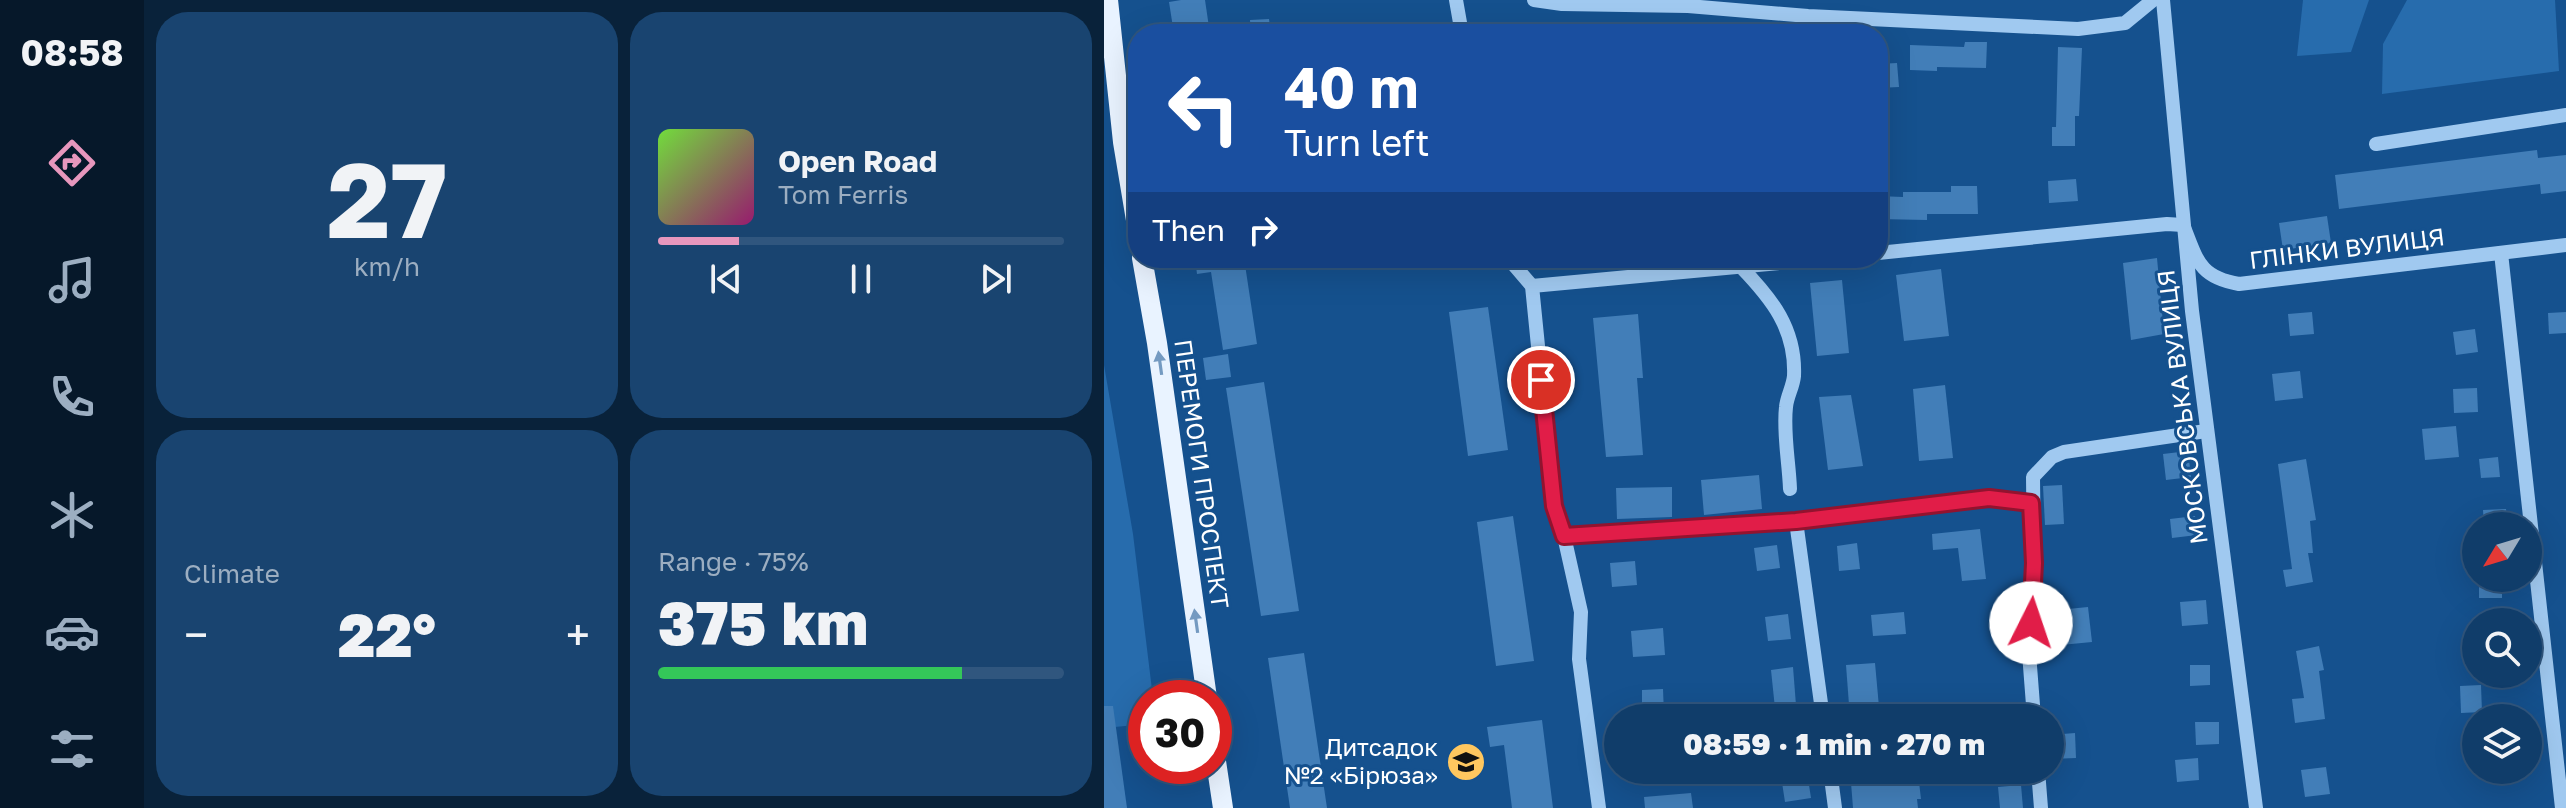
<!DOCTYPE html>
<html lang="en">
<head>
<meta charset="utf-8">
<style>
  body { margin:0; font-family:"Golos Text",sans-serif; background:#194470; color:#f1f3f6; height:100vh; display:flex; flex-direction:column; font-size:30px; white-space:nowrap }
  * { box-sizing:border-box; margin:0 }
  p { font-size:26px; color:#9caec1 }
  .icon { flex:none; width:44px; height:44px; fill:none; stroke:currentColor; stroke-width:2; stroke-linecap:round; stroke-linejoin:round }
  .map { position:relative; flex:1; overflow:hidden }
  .drawer { display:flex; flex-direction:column; gap:12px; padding:12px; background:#09223a; width:960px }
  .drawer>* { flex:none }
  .hud { position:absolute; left:24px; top:24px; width:760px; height:244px; border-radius:32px; box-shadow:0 8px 32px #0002,0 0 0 2px #30567e; background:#1a4fa0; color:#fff; overflow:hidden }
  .needle { width:52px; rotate:232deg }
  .fabs { position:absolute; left:1358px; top:512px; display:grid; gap:16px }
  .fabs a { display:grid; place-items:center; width:80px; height:80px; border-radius:50%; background:#103d6a; box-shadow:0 8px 32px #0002,0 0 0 2px #30567e; font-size:40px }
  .speed { position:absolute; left:24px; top:680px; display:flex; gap:16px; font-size:40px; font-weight:700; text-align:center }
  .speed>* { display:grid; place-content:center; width:104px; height:104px; border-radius:50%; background:#103d6a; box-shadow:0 8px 32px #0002,0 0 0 2px #30567e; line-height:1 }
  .speed .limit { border:12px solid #d22; background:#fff; color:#111 }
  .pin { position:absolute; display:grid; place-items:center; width:68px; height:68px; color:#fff; margin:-34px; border:4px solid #fff; border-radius:50%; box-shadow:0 2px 8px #0007 }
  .me { position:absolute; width:88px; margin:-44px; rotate:4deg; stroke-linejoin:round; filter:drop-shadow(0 0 6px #0008) }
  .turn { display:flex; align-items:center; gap:28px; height:168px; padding:0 24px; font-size:36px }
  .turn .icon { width:104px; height:104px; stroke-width:2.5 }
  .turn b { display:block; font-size:56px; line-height:68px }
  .then { display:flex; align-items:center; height:76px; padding:0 24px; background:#0003; gap:16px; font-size:30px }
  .big { font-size:60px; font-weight:800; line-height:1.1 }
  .drawer .card { flex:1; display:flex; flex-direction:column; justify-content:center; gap:12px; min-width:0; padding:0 28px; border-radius:32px; background:#194470 }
  .drawer .dial { align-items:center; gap:0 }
  .dial b { font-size:104px; line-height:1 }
  .song { display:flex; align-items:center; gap:24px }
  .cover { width:96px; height:96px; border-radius:12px; background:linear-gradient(135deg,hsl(100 70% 55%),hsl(320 70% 35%)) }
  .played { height:8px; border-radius:4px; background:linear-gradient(90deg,#e797bd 20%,#30567e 20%) }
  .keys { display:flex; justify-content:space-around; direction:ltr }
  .heat { display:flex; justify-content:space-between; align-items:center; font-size:44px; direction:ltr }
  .charge { height:12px; border-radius:6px; background:linear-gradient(90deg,#34c759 75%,#30567e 0) }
  .drawer .tiles { flex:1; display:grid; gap:12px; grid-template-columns:repeat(2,1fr) }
  .trip { position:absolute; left:500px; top:704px; width:460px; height:80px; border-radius:40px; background:#103d6a; box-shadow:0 8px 32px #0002,0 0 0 2px #30567e; font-weight:800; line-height:80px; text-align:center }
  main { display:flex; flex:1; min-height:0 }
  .tabs { display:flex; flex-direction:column; width:144px; justify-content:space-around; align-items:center; background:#06182a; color:#9caec1 }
  .tabs .icon { width:56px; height:56px }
  .tabs .current { color:#e797bd }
  .tabs b { font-size:36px; color:#f1f3f6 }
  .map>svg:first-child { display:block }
  .green { fill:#276cad }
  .building { fill:#427eb8 }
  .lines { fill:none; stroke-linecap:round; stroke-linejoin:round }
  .minor { stroke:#a0c9f0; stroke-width:14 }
  .major { stroke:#e9f3ff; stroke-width:20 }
  .oneway { fill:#749ac1 }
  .route-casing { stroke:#92132f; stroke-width:20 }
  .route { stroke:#e11d48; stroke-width:14 }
  .labels { text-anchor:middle; stroke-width:6; stroke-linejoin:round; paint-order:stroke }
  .street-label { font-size:24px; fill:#fff; stroke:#15518e }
  .poi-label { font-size:24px; fill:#fff; stroke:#15518e; text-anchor:end }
</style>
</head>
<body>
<main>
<nav class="tabs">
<b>08:58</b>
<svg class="icon current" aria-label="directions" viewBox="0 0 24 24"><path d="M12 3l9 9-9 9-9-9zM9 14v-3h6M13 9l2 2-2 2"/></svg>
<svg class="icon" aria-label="music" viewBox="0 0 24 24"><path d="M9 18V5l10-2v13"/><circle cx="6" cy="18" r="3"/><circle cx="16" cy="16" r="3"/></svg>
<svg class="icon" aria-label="phone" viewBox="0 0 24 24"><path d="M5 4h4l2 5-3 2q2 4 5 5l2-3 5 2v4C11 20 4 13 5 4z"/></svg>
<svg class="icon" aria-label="climate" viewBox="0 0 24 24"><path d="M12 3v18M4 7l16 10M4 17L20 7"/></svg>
<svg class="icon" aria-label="car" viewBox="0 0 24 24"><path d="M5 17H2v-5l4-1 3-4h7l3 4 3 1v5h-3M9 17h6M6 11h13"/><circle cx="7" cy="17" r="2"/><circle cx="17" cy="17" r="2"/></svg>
<svg class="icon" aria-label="filters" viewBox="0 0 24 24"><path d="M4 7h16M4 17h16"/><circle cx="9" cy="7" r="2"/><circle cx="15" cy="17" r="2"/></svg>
</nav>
<section class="drawer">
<div class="tiles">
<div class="card dial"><b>27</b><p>km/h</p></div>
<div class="card">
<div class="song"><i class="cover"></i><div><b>Open Road</b><p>Tom Ferris</p></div></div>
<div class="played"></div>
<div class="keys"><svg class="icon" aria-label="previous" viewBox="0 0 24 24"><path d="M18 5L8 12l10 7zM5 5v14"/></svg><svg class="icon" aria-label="pause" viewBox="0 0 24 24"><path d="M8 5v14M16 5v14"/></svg><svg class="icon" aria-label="next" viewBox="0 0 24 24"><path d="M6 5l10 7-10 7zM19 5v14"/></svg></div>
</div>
<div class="card"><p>Climate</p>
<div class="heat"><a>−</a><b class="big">22°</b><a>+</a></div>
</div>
<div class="card"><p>Range · 75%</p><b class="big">375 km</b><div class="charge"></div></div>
</div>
</section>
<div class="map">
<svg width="1462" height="808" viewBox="0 0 1462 808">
  <rect width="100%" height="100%" fill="#15518e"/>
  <g class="green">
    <path d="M1199 0H1265L1247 52 1193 56Z"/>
    <path d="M1303 0H1451L1455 71 1278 94 1279 44Z"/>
    <path d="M0 365 29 534 49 698H42V724L0 728Z"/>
  </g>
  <g class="building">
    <path d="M77 0H101L106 34H70L65 2Z"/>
    <path d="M165 19 167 34H147L146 20Z"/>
    <path d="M861 42H883L882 68 833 67V71L806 70V45L860 47Z"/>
    <path d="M954 47 978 48 975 116H971V146H948V127H952Z"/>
    <path d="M793 63 795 87 774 88V64Z"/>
    <path d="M1433 150 1434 158 1462 155V191L1437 194 1436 184 1235 209 1231 175Z"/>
    <path d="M972 179 974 201 945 203 944 181Z"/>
    <path d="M847 186H873L874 214H823V220L774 219V196L799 197V192H847Z"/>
    <path d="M1223 216 1227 243 1179 250 1175 223Z"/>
    <path d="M91 258H140L153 344 119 350 107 272 93 274Z"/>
    <path d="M1053 258 1060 334 1027 340 1019 263Z"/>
    <path d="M837 269 845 336 800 341 792 275Z"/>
    <path d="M738 280 745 353 713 356 706 283Z"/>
    <path d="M384 307 404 450 364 456 345 312Z"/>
    <path d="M1208 312 1210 334 1186 336 1184 314Z"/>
    <path d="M1462 312V333L1445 334 1444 313Z"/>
    <path d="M534 314 539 378H533L539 455 502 457 489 318Z"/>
    <path d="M1371 329 1374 352 1352 355 1349 332Z"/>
    <path d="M124 354 127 377 102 380 99 358Z"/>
    <path d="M1196 371 1199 398 1171 401 1168 374Z"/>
    <path d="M160 382 195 611 157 616 122 388Z"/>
    <path d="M841 385 849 458 815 461 809 389Z"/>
    <path d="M1373 388 1374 412 1350 413 1349 389Z"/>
    <path d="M747 395 759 466 724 470 715 397Z"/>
    <path d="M1352 426 1355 457 1321 460 1318 429Z"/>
    <path d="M1084 451 1087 477 1062 480 1059 454Z"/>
    <path d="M1394 457 1396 477 1377 478 1375 459Z"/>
    <path d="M1202 459 1212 520 1206 521 1209 553H1204L1209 582 1182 587 1179 570 1188 569 1174 464Z"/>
    <path d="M655 475 658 509 600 515 597 480Z"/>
    <path d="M958 485 960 524 941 525 939 486Z"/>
    <path d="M568 487V517L513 519 512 488Z"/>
    <path d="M1402 509 1404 526H1380L1379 510Z"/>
    <path d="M409 516 430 661 392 666 373 522Z"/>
    <path d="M1091 516 1093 535 1068 538 1066 519Z"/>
    <path d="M876 529 882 579 858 581 854 548 829 550 828 534Z"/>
    <path d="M753 543 756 569 735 571 733 546Z"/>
    <path d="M673 545 676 568 653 571 650 548Z"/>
    <path d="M531 561 533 585 508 587 506 563Z"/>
    <rect x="1375" y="578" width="23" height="20"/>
    <path d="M1102 600 1104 624 1078 626 1076 602Z"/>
    <path d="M984 607 988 642 957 645 954 610Z"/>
    <path d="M800 612 802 634 769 636 767 615Z"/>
    <path d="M684 614 687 639 664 641 661 617Z"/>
    <path d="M559 628 561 655 529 657 527 631Z"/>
    <path d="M1215 646 1220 670 1215 671 1221 719 1191 723 1188 699 1200 698 1192 651Z"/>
    <path d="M200 653 223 808H186L164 658Z"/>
    <path d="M771 663 776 718H746L742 665Z"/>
    <path d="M1086 665H1106V685L1086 686Z"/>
    <path d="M689 667 693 718H672L667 670Z"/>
    <path d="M1377 685 1378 712 1357 713 1356 686Z"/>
    <path d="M559 689 560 714H538V690Z"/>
    <path d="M0 706H9L23 808H0Z"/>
    <path d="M438 720 449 808H408L400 745 386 747 383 727Z"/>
    <path d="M1091 722H1115V744L1092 745Z"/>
    <path d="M971 733 972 758 947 759 946 735Z"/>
    <path d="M1094 758 1095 780 1073 782 1071 760Z"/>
    <path d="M1222 767 1226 794 1201 797 1197 770Z"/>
    <path d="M746 770H764L765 786 815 782 817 799H813L814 808H749Z"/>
    <path d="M703 772 707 798 681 802 677 776Z"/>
    <path d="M917 785 919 808H896L894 787Z"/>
    <path d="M587 793 589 808H541L540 797Z"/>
  </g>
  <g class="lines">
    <g class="minor">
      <path d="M352 0 358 34"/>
      <path d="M430 0 458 4 584 6 704 16 974 29 1021 23 1049 0"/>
      <path d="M1059 0 1088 311 1152 808"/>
      <path d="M1272 144 1462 115"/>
      <path d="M774 253 1063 224 1079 225C1093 259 1094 277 1135 284L1462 245"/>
      <path d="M1397 253 1458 808"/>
      <path d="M404 258 428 286 450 506 460 536 477 612 475 659 495 808"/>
      <path d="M637 267C668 299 692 329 690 376 689 387 683 396 682 407 679 433 685 462 686 489"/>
      <path d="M428 286 728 258"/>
      <path d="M692 521 719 718"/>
      <path d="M460 536 692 521 885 498 927 503"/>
      <path d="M930 718 925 653 930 563 929 477 948 457 960 452 1102 431"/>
      <path d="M726 770 731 808"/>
      <path d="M934 770 937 808"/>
    </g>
    <g class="major">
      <path d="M4 0 19 142 34 232"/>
      <path d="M38 258 53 343 103 698"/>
      <path d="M110 748 119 808"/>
    </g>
  </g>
  <defs><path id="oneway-solid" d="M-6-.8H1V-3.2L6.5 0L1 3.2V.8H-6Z" transform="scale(2)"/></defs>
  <g class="oneway">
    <use href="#oneway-solid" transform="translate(56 363) rotate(-98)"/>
    <use href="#oneway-solid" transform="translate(92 621) rotate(-98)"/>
  </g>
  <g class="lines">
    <g class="route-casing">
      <path id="route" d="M437 380 450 506 460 536 692 521 885 498 927 503 930 563 927 623"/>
    </g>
    <use href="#route" class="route"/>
  </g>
  <defs>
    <g id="school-disc" transform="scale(2)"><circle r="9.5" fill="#ffc75f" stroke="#15518e"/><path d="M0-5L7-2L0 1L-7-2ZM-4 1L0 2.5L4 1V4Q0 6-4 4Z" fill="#111"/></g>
  </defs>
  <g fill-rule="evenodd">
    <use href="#school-disc" x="362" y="762"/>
  </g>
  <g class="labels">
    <g class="street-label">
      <text transform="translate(1243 249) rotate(-7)" y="8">ГЛІНКИ ВУЛИЦЯ</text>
      <text transform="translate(1079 407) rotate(-97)" y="8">МОСКОВСЬКА ВУЛИЦЯ</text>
      <text transform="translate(97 474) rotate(82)" y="8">ПЕРЕМОГИ ПРОСПЕКТ</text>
    </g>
    <g class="poi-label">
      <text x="334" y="756">Дитсадок<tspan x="334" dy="28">№2 «Бірюза»</tspan></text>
    </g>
  </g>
</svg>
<div class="fabs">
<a><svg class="needle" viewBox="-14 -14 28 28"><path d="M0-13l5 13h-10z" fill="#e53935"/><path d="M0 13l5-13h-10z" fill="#9caec1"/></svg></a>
<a><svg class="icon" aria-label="search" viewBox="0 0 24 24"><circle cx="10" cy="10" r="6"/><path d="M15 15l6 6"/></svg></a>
<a><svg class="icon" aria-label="layers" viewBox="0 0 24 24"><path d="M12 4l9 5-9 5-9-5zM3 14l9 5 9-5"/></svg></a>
</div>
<div class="speed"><div class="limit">30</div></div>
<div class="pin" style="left:437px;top:380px;background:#d93025"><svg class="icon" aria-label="arrive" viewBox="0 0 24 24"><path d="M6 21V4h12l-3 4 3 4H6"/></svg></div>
<svg class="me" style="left:927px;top:623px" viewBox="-20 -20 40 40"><circle r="19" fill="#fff"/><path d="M0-13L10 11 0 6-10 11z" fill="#e11d48"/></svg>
<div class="trip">08:59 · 1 min · 270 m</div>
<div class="hud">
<div class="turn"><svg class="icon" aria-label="left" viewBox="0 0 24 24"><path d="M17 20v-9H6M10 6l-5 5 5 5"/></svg><div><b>40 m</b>Turn left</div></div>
<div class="then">Then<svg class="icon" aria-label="right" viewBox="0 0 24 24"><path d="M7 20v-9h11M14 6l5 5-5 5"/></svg></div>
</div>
</div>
</main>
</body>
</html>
